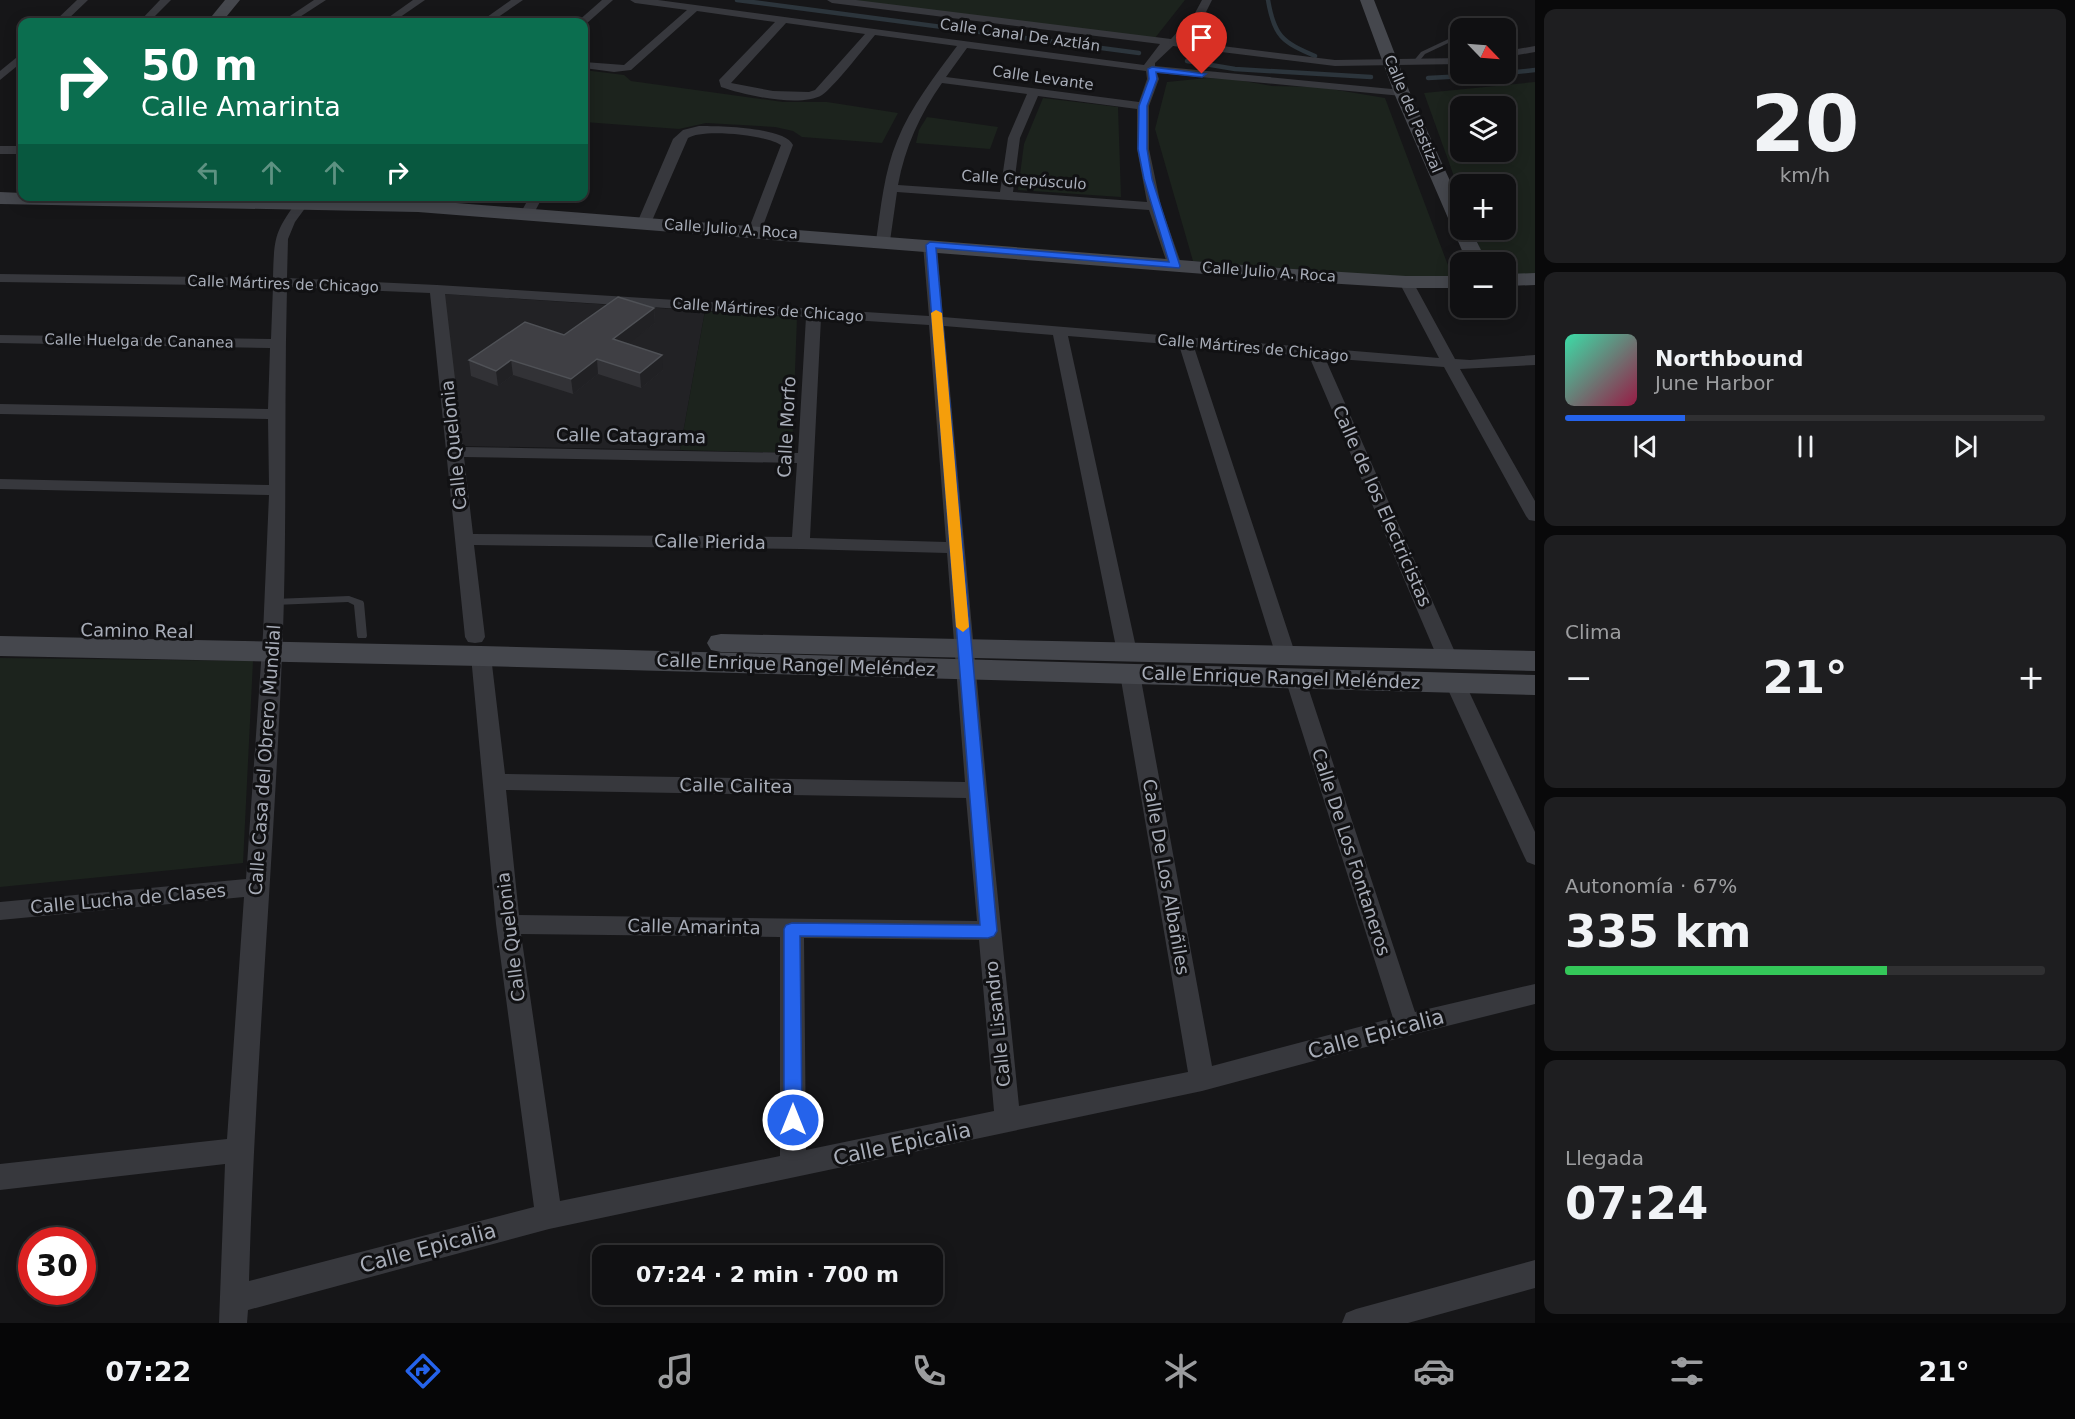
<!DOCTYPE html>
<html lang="es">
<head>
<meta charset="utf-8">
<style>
  body { margin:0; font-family:"DejaVu Sans",sans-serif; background:#1e1e20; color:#f1f3f6; height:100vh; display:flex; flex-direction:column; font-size:22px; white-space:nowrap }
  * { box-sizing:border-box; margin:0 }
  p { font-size:20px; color:#9c9d9f }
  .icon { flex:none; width:33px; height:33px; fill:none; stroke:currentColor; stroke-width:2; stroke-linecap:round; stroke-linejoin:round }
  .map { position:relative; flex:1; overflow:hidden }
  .panel { display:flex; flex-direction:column; gap:9px; padding:9px; background:#09090a; width:540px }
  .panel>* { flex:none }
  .guide { position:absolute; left:18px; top:18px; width:570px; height:183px; border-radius:12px; box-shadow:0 3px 15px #0003,0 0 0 2px #303032; background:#0b6e4f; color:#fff; overflow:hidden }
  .needle { width:39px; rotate:115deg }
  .buttons { position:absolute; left:1450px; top:18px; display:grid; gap:12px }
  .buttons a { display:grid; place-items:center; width:66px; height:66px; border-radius:12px; background:#101012; box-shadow:0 3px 15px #0003,0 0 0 2px #303032; font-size:30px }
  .speed { position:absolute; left:18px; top:1227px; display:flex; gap:12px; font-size:30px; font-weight:700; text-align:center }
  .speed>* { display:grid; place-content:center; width:78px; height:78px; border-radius:50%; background:#101012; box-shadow:0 3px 15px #0003,0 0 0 2px #303032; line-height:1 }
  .speed .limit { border:9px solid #d22; background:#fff; color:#111 }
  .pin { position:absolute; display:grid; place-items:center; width:51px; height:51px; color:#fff; margin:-62px -26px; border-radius:50% 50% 50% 0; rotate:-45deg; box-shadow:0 0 6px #0007 }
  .pin .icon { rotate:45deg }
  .me { position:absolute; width:66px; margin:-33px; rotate:0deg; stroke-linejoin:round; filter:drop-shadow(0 0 4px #0008) }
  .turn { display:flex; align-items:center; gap:21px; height:126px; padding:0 24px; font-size:27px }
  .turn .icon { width:78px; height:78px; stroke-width:2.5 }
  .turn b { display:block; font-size:42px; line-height:51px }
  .lanes { display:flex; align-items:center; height:57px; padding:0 24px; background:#0003; justify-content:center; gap:30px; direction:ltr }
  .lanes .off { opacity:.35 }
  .big { font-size:45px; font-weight:700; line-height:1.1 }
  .panel .card { flex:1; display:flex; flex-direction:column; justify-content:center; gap:9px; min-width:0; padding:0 21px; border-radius:12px; background:#1e1e20 }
  .panel .dial { align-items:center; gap:0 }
  .dial b { font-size:78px; line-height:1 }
  .song { display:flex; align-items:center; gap:18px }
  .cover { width:72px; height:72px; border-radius:9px; background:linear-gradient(135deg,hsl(160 70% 55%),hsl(340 70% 35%)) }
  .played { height:6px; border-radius:3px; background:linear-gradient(90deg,#2563eb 25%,#303032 25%) }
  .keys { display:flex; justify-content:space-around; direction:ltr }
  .heat { display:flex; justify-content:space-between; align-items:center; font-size:33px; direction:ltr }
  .charge { height:9px; border-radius:4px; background:linear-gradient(90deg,#34c759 67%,#303032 0) }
  .trip { position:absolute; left:592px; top:1245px; width:351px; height:60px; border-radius:12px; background:#101012; box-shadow:0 3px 15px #0003,0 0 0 2px #303032; font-weight:700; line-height:60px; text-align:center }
  .tab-bar { display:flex; height:96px; justify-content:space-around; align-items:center; background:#060607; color:#9c9d9f }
  .tab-bar .icon { width:42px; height:42px }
  .tab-bar .selected { color:#2563eb }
  .tab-bar b { font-size:27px; color:#f1f3f6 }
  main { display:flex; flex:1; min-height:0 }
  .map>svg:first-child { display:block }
  .built { fill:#222225 }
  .green { fill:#1c231d; fill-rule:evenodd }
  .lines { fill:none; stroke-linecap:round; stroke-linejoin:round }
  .stream { stroke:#2c353c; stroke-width:4.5 }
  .lane { fill:#37383d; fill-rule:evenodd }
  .street { fill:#37383d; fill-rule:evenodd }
  .secondary { fill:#45474d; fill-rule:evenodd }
  .wall { fill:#323236 }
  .shaded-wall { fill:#212124 }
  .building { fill:#3f3f44; stroke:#4f5156; stroke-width:1.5 }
  .route { fill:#2563eb; stroke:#184099; stroke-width:1.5 }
  .slow { fill:#f59e0b }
  .labels { text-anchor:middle; stroke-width:6; stroke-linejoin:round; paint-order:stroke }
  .far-street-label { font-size:15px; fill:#a8adb8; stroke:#111113 }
  .street-label { font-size:18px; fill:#a8adb8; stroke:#111113 }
  .near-street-label { font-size:21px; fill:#a8adb8; stroke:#111113 }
</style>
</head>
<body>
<main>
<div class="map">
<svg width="1535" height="1323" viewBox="0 0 1535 1323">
  <rect width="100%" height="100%" fill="#161618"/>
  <path class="built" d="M443 294 705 311 680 450 461 446Z"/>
  <g class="green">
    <path d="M836 0H1185L1155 38Z"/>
    <path d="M584 70 624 75 631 81 783 102H827L898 113 882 143 802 137 793 131 775 127 706 123 679 129 584 122Z"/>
    <path d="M1207 78 1232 79 1272 86 1319 87 1385 98 1452 276 1399 278 1193 261 1155 129 1167 82Z"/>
    <path d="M1535 82V274L1506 275V262H1485L1473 230H1506V184H1461V196L1424 93ZM1461 106H1506V152H1461Z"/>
    <path d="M1043 98 1118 107 1121 197 1018 190 1024 144Z"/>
    <path d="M927 117 998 127 990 149 916 143 919 130Z"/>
    <path d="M705 311 797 317 792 453 680 450Z"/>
    <path d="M0 658 253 661 243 863 0 887Z"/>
  </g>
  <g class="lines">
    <g class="stream">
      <path d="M737 0 1139 53"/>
      <path d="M1268 0C1274 36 1282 42 1315 56"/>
      <path d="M1187 61 1235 69 1371 77"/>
      <path d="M1506 73 1535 70"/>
      <path d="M1428 78 1503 74"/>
    </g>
    <g class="lane">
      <path d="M1457 35H1461V37L1425 54 1417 64 1412 63 1421 52Z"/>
      <path d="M349 596 363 601 364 603 367 636 366 638H358L357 636 354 605 348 602 274 605 269 602 274 599Z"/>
    </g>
    <g class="street">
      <path d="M77 0H88L65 22H54Z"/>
      <path d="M160 0H171L149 22H139Z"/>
      <path d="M314 0H326L292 22H281Z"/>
      <path d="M413 0H425L393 22H382Z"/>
      <path d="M511 0H523L491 22H480Z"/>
      <path d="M602 0H613L586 24 577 22Z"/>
      <path d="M630 0H658L1144 65 1160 44 832 3 827 0H856L1171 39 1195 13 1202 0H1212L1204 16 1182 41 1335 60 1461 58V64L1335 66 1173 46 1155 63V66L1402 90 1408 93 1402 96 1157 73 1159 79 1149 106V149L1161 206 1182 266 1175 270 1168 266 1149 210 897 192 890 241 883 245 878 244 876 241C881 207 884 172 897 141 911 106 935 76 957 46L875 35C864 48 834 87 822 95 800 108 744 95 721 87L719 80 775 22 697 11 631 70 614 72 584 68V62L624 65 687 10 635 3ZM786 23 865 34 815 90 809 92 773 91 731 83ZM967 48 1146 71 1147 79 1139 102 946 77ZM942 83 1027 94 1008 138 1000 192 898 185C905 147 920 114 942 83ZM1038 96 1137 109V149L1147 202 1013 192 1020 138Z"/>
      <path d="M1535 46V52L1506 57V51Z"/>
      <path d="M22 53V62L0 80V71Z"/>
      <path d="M699 126C718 126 785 127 793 145L760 234H750L748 231 781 145C767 135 702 128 688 138L651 223 644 227 637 223 673 139 683 130Z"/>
      <rect x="0" y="146" width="22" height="8"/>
      <path d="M301 196H314L295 222 288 239 287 278 437 285 929 316 923 245 930 241 937 245 943 317 1439 358 1399 282 1406 278 1413 282 1455 359 1470 360 1535 355V365L1460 369 1535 501V521L1529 520 1526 516 1444 367 1325 358 1458 659 1455 664 1448 666 1441 664 1438 659 1309 356 1194 347 1296 656 1293 661 1286 663 1279 661 1276 656 1179 345 1068 336 1137 652 1134 657 1127 659 1120 657 1117 652 1053 335 944 326 987 790 1019 1106 1188 1072 1120 674 1123 669 1130 667 1137 669 1140 674 1212 1066 1393 1018 1285 678 1288 673 1295 671 1302 673 1305 678 1415 1012 1535 984V1004L1407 1036 1202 1091 549 1229 248 1310 247 1323H219L225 1164 0 1190V1164L227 1139 244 897 0 920V902L246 879 263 634 269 495 0 489V479L269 485 268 419 0 414V404L268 409 270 348 0 343V335L271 339 273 286 0 282V274L273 278C274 235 275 231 301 196ZM287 287 430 293 465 637 468 642 475 643 482 642 485 637 474 545 801 549 947 553 965 782 505 774 491 656 488 651 481 649 474 651 471 656 496 924 534 1207 249 1281C255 1064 275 848 283 632 287 517 284 402 287 287ZM445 294 806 317 798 453 463 447ZM821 318 929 325 946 542 810 538ZM464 457 797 463 792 537 473 534ZM506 790 966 798 977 921 519 915ZM521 934 780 937V1156L560 1201ZM804 938 979 940 994 1111 806 1150Z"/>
      <path d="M530 196H543L532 217H522L520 214Z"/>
      <path d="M1455 676 1462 678 1465 683 1535 832V865L1527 862 1524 856 1445 683 1448 678Z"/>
      <path d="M1535 1260V1288L1408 1323H1342L1346 1313 1356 1309Z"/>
    </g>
    <g class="secondary">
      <path d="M225 0H240L222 22H207Z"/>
      <path d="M1360 0H1374L1410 93 1461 205V230H1471L1487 262H1467L1394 93Z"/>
      <path d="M0 192 22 193V196H220L418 200 1293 269 1406 276H1461V288H1406L1293 281 418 212 0 204Z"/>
      <path d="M1535 273V285L1506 286V274Z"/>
      <path d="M721 634 1535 651V671L721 652 711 650 707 643 711 636Z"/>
      <path d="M0 636 481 646 1535 675V695L481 666 0 656Z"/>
    </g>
  </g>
  <path class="wall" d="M654 308 655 323 628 343 663 370 641 388 598 374 573 394 513 375 498 386 471 376 469 360 564 335Z"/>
  <g class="shaded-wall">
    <path d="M654 308 655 323 615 354 613 339Z"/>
    <path d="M662 355 663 370 641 388 640 373Z"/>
    <path d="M597 359 598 374 573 394 571 379Z"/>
    <path d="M511 360 513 375 498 386 496 371Z"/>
  </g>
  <path class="building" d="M618 297 654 308 613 339 662 355 640 373 597 359 571 379 511 360 496 371 469 360 525 322 564 335Z"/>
  <path class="route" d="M1152 67 1206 74 1202 77 1156 72 1157 79 1147 106V149L1152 179 1180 266 1179 268 936 248 997 931 994 936 988 938 800 936 802 1120 799 1125 793 1128 787 1125 784 1120V929L786 925 792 923 980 925 926 245 930 242 1169 262 1144 179 1138 149 1139 106 1149 79 1148 69Z"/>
  <path class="slow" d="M936 310 942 313 969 627 963 632 956 627 931 313Z"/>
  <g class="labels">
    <g class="far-street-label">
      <text transform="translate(1020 35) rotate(8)" y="5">Calle Canal De Aztlán</text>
      <text transform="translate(1043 78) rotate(8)" y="5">Calle Levante</text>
      <text transform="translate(1413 114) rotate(67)" y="5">Calle del Pastizal</text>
      <text transform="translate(1024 180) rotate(4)" y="5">Calle Crepúsculo</text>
      <text transform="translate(731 229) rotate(4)" y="5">Calle Julio A. Roca</text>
      <text transform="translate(1269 272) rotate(4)" y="5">Calle Julio A. Roca</text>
      <text transform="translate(283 284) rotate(2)" y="5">Calle Mártires de Chicago</text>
      <text transform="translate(768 310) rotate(4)" y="5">Calle Mártires de Chicago</text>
      <text transform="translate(139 341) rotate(1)" y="5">Calle Huelga de Cananea</text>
      <text transform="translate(1253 348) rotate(5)" y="5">Calle Mártires de Chicago</text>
    </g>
    <g class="street-label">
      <text transform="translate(787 427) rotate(-87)" y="6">Calle Morfo</text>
      <text transform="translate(631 436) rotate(1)" y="6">Calle Catagrama</text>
      <text transform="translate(454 445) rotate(-96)" y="6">Calle Quelonia</text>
      <text transform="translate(1382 506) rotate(66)" y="6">Calle de los Electricistas</text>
      <text transform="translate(710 542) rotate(1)" y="6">Calle Pierida</text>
      <text transform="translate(137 631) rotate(1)" y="6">Camino Real</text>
      <text transform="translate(796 665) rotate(2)" y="6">Calle Enrique Rangel Meléndez</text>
      <text transform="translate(1281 678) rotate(2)" y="6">Calle Enrique Rangel Meléndez</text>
      <text transform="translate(265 760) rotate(-86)" y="6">Calle Casa del Obrero Mundial</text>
      <text transform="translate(736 786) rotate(1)" y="6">Calle Calitea</text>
      <text transform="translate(1351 852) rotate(72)" y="6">Calle De Los Fontaneros</text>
      <text transform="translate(1166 877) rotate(80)" y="6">Calle De Los Albañiles</text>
      <text transform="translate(128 899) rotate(-5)" y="6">Calle Lucha de Clases</text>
      <text transform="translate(694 927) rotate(1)" y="6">Calle Amarinta</text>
      <text transform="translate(511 937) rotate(-97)" y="6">Calle Quelonia</text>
      <text transform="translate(998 1024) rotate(-96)" y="6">Calle Lisandro</text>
    </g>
    <g class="near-street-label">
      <text transform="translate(1376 1034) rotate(-15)" y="7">Calle Epicalia</text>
      <text transform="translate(902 1144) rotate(-12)" y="7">Calle Epicalia</text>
      <text transform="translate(428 1248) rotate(-15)" y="7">Calle Epicalia</text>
    </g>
  </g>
</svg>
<div class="buttons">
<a><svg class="needle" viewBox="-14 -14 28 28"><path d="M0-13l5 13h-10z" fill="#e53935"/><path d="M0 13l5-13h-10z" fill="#9c9d9f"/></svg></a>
<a><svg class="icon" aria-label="layers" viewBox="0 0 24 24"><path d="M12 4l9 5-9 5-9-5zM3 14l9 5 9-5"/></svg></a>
<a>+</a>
<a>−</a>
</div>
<div class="speed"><div class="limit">30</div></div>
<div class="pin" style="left:1202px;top:74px;background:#d93025"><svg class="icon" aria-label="arrive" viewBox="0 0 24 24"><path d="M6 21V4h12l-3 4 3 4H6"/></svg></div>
<svg class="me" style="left:793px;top:1120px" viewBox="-20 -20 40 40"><circle r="17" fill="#2563eb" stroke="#fff" stroke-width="3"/><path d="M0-11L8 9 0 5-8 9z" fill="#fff"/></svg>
<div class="trip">07:24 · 2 min · 700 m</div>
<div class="guide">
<div class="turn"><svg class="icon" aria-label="right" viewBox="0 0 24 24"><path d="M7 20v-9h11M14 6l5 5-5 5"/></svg><div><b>50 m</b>Calle Amarinta</div></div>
<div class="lanes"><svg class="icon off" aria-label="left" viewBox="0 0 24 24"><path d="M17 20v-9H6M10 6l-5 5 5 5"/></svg><svg class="icon off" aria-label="ahead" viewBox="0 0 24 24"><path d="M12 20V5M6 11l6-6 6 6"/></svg><svg class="icon off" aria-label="ahead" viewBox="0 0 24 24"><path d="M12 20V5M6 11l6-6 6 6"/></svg><svg class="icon" aria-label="right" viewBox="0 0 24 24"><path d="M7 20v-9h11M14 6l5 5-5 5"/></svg></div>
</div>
</div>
<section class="panel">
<div class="card dial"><b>20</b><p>km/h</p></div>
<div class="card">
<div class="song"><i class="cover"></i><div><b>Northbound</b><p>June Harbor</p></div></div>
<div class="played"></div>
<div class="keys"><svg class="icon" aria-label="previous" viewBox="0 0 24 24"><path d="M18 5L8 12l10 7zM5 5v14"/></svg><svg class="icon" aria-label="pause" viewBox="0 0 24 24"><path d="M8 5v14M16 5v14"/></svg><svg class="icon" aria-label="next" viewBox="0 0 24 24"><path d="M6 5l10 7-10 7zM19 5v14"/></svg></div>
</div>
<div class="card"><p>Clima</p>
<div class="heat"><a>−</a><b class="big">21°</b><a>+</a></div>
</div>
<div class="card"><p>Autonomía · 67%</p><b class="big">335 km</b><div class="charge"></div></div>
<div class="card"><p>Llegada</p><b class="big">07:24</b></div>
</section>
</main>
<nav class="tab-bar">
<b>07:22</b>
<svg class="icon selected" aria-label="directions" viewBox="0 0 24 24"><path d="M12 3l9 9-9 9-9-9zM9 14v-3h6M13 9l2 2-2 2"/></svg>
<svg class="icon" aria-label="music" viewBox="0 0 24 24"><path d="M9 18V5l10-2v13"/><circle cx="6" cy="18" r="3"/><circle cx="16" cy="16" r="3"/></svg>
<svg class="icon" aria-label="phone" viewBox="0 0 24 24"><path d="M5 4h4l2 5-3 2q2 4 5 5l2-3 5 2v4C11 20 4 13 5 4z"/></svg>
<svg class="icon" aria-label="climate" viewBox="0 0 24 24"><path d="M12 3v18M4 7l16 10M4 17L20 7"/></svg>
<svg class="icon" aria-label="car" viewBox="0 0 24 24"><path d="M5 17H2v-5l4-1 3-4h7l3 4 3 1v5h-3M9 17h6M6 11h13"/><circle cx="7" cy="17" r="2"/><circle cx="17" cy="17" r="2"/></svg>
<svg class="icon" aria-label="filters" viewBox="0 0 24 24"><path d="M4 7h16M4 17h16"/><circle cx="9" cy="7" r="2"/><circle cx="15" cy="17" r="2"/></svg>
<b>21°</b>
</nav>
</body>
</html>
